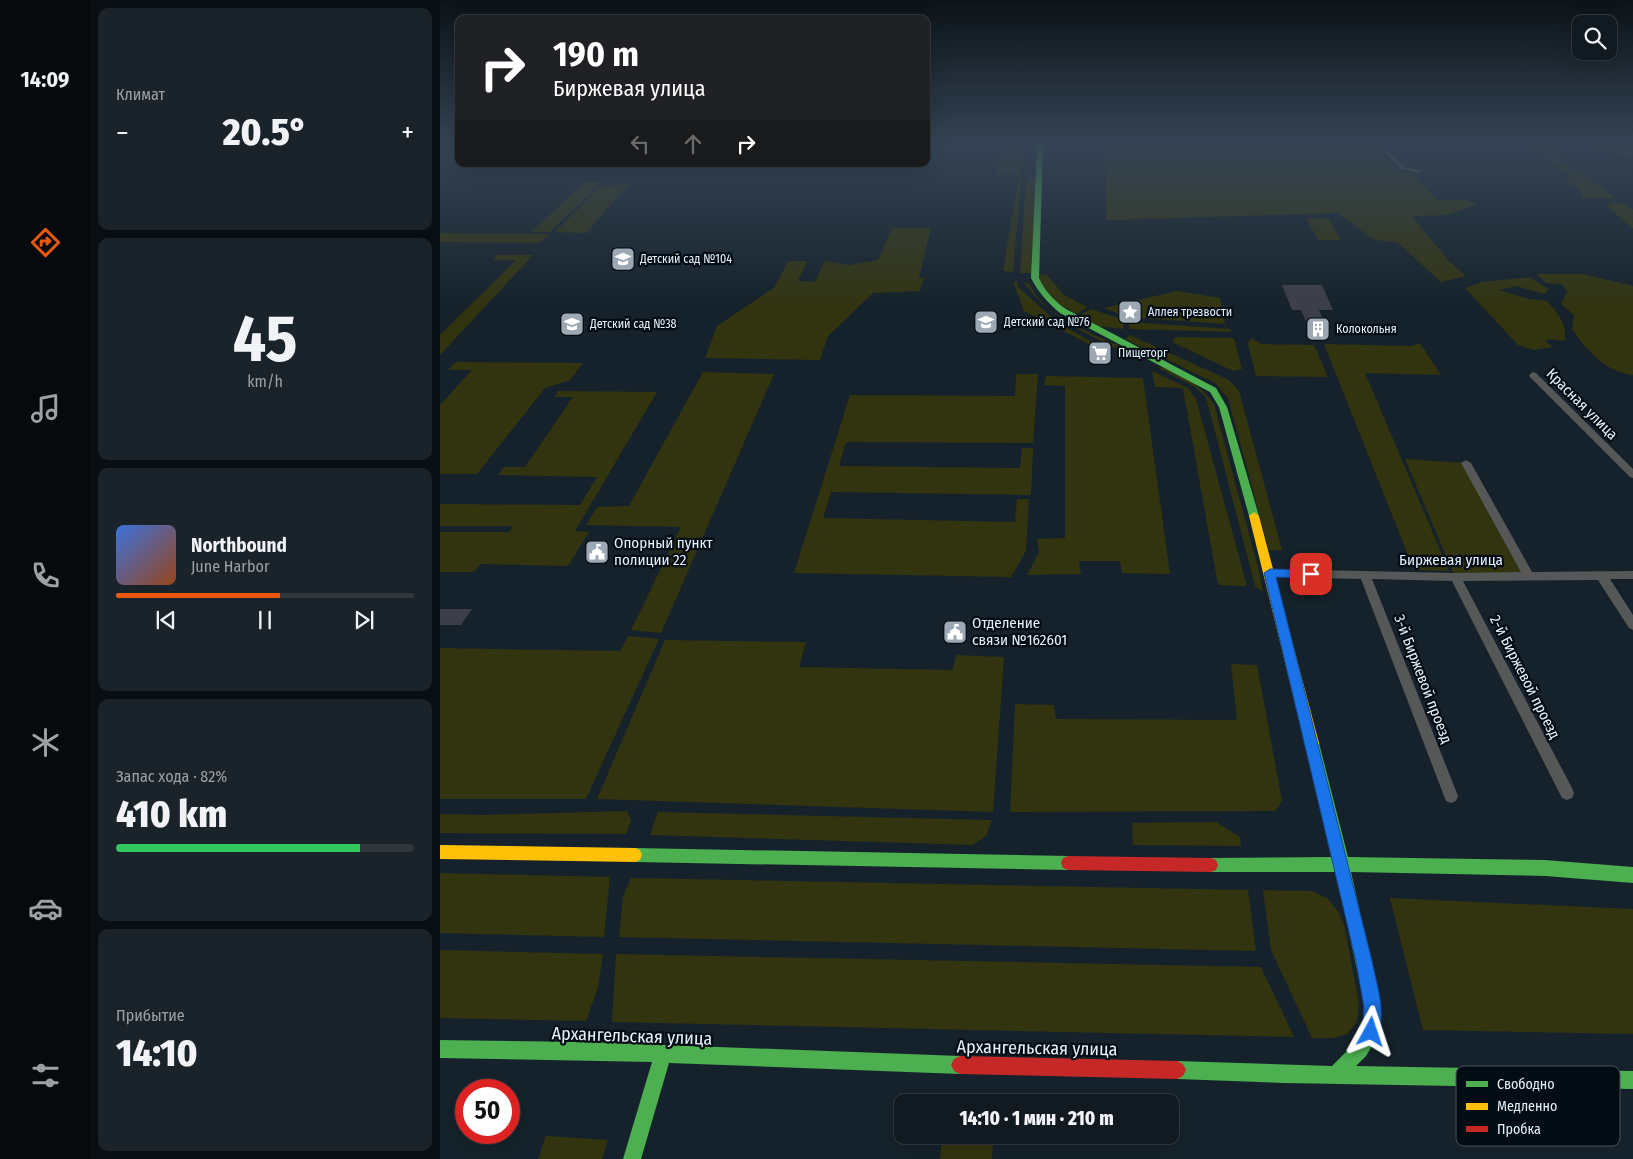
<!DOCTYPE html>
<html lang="ru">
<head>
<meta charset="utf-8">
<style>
  body { margin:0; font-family:"Fira Sans Condensed",sans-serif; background:#192329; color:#f1f3f6; height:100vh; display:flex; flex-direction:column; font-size:19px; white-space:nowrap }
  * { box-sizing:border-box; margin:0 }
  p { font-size:16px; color:#9ca1a5 }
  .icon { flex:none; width:28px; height:28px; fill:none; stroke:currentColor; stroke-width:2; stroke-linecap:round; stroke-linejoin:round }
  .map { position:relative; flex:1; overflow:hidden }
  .side { display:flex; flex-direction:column; gap:8px; padding:8px; background:#090e12; width:350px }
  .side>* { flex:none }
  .top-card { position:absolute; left:15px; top:15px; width:475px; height:152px; border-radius:10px; box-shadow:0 5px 20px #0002,0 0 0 1px #30383e; background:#202124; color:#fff; overflow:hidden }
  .controls { position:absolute; left:1132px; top:15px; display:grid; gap:10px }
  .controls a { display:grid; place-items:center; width:45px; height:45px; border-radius:10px; background:#101a20; box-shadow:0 5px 20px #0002,0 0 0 1px #30383e; font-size:25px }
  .speed { position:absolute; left:15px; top:1079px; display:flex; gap:10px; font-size:25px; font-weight:700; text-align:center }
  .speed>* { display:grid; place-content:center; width:65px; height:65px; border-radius:50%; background:#101a20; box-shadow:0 5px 20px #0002,0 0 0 1px #30383e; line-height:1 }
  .speed .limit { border:8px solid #d22; background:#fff; color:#111 }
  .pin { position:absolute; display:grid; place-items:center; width:42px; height:42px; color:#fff; margin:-21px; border-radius:10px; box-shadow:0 2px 8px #0006 }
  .me { position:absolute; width:55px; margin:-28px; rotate:5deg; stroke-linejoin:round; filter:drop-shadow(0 0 4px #0008) }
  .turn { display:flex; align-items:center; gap:18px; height:105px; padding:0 15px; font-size:22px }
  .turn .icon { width:65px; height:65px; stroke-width:2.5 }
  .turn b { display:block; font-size:35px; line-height:42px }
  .lanes { display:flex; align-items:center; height:48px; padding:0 15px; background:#0003; justify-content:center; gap:25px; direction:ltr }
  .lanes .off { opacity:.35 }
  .big { font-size:38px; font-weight:800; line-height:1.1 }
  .side .card { flex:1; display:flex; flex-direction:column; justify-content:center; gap:8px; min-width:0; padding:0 18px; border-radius:10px; background:#192329 }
  .side .dial { align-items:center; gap:0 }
  .dial b { font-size:65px; line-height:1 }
  .song { display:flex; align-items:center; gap:15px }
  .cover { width:60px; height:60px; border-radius:8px; background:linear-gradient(135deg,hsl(220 70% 55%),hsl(20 70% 35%)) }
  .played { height:5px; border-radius:2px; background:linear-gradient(90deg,#ea580c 55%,#30383e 55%) }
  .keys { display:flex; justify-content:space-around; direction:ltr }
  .heat { display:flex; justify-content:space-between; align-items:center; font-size:28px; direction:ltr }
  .charge { height:8px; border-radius:4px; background:linear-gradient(90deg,#34c759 82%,#30383e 0) }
  .trip { position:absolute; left:454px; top:1094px; width:285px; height:50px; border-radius:10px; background:#101a20; box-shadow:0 5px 20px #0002,0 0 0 1px #30383e; font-weight:800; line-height:50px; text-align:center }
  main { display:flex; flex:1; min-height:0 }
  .menu { display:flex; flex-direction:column; width:90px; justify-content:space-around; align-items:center; background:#060a0d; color:#9ca1a5 }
  .menu .icon { width:35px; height:35px }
  .menu .on { color:#ea580c }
  .menu b { font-size:22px; color:#f1f3f6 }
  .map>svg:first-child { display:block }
  .green { fill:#323410 }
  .building { fill:#3c3f47 }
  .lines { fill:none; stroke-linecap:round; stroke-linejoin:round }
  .street { fill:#555857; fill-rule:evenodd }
  .fast { fill:#4caf50; fill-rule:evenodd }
  .slow { fill:#ffc107; fill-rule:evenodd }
  .jam { fill:#c62828; fill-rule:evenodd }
  .route { fill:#1a73e8; stroke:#114b97 }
  .labels { text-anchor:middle; stroke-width:4.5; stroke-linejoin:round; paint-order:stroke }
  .far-poi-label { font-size:12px; fill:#e5f2fe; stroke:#040c13; text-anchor:start }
  .street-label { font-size:15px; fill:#e5f2fe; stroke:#040c13 }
  .poi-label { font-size:15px; fill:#e5f2fe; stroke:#040c13; text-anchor:start }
  .near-street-label { font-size:18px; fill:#e5f2fe; stroke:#040c13 }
  .key { fill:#040c13; stroke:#48515a; stroke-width:1 }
  .key-label { font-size:14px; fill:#e5f2fe }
</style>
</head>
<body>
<main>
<nav class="menu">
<b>14:09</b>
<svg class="icon on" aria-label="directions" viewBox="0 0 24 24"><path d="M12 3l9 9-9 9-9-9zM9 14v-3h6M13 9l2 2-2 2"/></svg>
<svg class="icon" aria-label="music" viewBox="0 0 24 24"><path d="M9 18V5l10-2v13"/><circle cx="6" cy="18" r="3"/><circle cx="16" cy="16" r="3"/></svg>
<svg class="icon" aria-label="phone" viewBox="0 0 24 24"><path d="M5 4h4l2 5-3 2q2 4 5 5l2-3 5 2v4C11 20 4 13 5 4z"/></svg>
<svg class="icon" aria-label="climate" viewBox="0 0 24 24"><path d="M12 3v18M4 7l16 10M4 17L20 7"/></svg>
<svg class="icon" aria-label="car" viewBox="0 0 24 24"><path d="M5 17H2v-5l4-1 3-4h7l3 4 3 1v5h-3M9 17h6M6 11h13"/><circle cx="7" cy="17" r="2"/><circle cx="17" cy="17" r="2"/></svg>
<svg class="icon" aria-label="filters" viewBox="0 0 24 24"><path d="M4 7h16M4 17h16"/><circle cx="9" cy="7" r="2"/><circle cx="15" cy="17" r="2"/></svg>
</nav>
<section class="side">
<div class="card"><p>Климат</p>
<div class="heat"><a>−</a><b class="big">20.5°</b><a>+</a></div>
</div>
<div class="card dial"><b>45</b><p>km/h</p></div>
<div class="card">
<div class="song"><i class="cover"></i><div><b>Northbound</b><p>June Harbor</p></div></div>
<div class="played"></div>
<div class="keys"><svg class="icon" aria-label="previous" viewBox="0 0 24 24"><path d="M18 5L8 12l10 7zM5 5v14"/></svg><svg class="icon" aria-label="pause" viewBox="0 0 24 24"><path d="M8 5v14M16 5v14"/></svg><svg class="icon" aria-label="next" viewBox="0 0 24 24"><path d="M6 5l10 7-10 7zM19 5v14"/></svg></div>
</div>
<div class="card"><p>Запас хода · 82%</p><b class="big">410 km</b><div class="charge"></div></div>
<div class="card"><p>Прибытие</p><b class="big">14:10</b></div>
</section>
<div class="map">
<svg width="1193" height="1159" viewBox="0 0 1193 1159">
  <rect width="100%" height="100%" fill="#15222b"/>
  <g class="green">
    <path d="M574 146H584L581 175 557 174 560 152H573Z"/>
    <path d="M665 146H934L949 162 954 170 974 174 997 200H1028L1036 204 1008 215 972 216 1008 260 1026 276 1001 282 957 242 934 240 898 213 666 220Z"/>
    <path d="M1088 146H1107L1111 148 1128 168 1148 177 1177 199 1141 198 1142 192 1129 183 1128 175 1113 164 1111 159 1088 148Z"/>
    <path d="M1139 146H1193V156L1192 157Z"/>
    <path d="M581 179 573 272 563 271 578 180Z"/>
    <path d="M586 179H595L592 273H580Z"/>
    <path d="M192 181 146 233 115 232 162 185H181Z"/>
    <path d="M145 182H162L110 232H91Z"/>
    <path d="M1174 203 1185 204 1193 210V229L1167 206Z"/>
    <path d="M867 219H889L901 240H878Z"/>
    <path d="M452 228H491L479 277 484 278 480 291 433 293 388 336 380 360 265 358 277 326 335 287 348 261H367L358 281 375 282 385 261 409 265 438 260Z"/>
    <path d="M0 233 109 234 101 242 93 243 0 242Z"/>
    <path d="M57 255H93L0 355V335L76 260H53Z"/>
    <path d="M598 274 607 275 624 295 647 307 637 314C615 302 607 297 598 274Z"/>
    <path d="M1097 274H1143L1193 286V375C1166 372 1147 351 1132 329L1134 315 1121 304 1127 291 1121 284 1106 283Z"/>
    <path d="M1090 277 1108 289 1105 294 1076 286 1059 290 1089 299 1107 301C1118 314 1127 323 1125 341L1110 339 1105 341 1113 347 1094 350 1078 345 1025 288 1042 282Z"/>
    <path d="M573 281 577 282V286L618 323 652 342 649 344 584 311Z"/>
    <path d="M583 282 589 284C607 320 658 335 692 352L699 359C655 338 613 322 583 282Z"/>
    <path d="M737 291 780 298 785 324 687 317 664 308Z"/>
    <path d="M651 309 684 320 683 329 658 326 638 316Z"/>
    <path d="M690 322 790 329 791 332 689 329Z"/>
    <path d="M690 335 789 380 799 391 842 550H829L788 398 775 383 685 339Z"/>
    <path d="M735 337 794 338 802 369 793 371 732 342Z"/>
    <path d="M812 338 821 344 874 345 888 377 816 376 808 344 809 341Z"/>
    <path d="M980 343 1001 375 925 373 1009 571 974 570 884 344 972 346Z"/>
    <path d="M16 362 143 363 130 380 105 388 37 474H0V405L32 370H8Z"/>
    <path d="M717 367C736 366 764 389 774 404L820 575 823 592 815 586 766 397 755 387Z"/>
    <path d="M712 371 748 388 756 399 807 586 778 585 743 388 715 387Z"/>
    <path d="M263 372 334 374 221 633 191 630 241 527 146 525 157 507 189 506Z"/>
    <path d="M576 374H598L593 443 406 442 399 466 580 468 582 448H593L591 495 391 492 383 518 575 522 577 499H589L586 551 571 577 354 573 410 395 575 396Z"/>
    <path d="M606 376 703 378 730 574 682 573 680 561H639L641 574 587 575 599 552 597 539 625 538V386L604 385Z"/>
    <path d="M118 391 217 392 135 531 149 532 128 566 40 564 34 572H0V532H69L73 526H0V504L140 505 157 477 58 475 64 467H85L133 397H115Z"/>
    <path d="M965 459 1026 463 1088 575 1015 577Z"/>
    <path d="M188 636 219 639 146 799H0V648L180 651Z"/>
    <path d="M225 640 366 642 359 667 513 670 516 655 564 657 553 812 157 799Z"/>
    <path d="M791 664 817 665 842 801 835 811 570 812 575 704 614 705 616 719 797 720Z"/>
    <path d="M187 811 191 821 186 834 0 833V814L43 815Z"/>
    <path d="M218 812 552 820 546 836 533 845 210 835Z"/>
    <path d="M776 822 800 837 801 846 693 845 692 823Z"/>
    <path d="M0 873 170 877 164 937 0 933Z"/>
    <path d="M191 878 808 890 816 951 179 937 183 896Z"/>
    <path d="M823 890 872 891 887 898 898 911 904 924 919 1004 917 1022 907 1034 894 1038H872L831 950Z"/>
    <path d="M950 898 1193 909V1034L983 1030Z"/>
    <path d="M0 950 163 954 158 988 146 1021 0 1018Z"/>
    <path d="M176 954 821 967 854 1037 172 1022Z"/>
    <path d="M502 1135H554L552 1159H500Z"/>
    <path d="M106 1136 168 1140 162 1159H98Z"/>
  </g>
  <g class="building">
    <path d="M842 285H882L893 310H879L889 333H871L861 310H852Z"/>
    <path d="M0 609H32L21 625H0Z"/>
  </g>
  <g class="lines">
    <g class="street">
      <path d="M937 146H943L965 167 983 171 980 173 961 169Z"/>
      <path d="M1093 372 1096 373 1193 469V478L1190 477 1090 377 1089 375Z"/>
      <path d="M1026 460 1031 463 1092 572 1193 571V579H1170L1193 615V630L1189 628 1158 580 1023 581 1132 788 1134 793 1132 798 1127 800 1122 798 1012 581 932 579 1018 796 1016 801 1011 803 1006 801 1004 796 921 579 830 577 824 573 830 569 1015 573 1081 572 1021 463Z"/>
    </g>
    <g class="fast">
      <path d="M597 146H603L599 278C605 291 614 301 626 309L776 388 787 407 819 516 818 519 814 520 809 516 779 407 770 392 620 313C608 303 598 292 591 278Z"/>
      <path d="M872 737 877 739 879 743 908 857 1105 860 1193 867V883L1105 876 911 872 941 1007 940 1032 937 1038 926 1056 916 1066 1193 1071V1089L844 1083 737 1079 731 1076 728 1070 731 1064 737 1061 892 1066 914 1044 923 1030 925 1007 896 872H771L766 870 764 865 766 860 771 858 893 857 865 743 867 739Z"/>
      <path d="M195 848 628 856 633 858 635 863 633 868 628 870 195 862 190 860 188 855 190 850Z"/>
      <path d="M0 1040 146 1042 520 1056 526 1059 529 1065 526 1071 520 1074 229 1063 201 1159H183L212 1062 0 1058Z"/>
    </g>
    <g class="slow">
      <path d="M814 512 819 516 879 743 877 747 872 749 867 747 865 743 809 516Z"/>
      <path d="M0 845 195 848 200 850 202 855 200 860 195 862 0 859Z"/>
    </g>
    <g class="jam">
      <path d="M628 856 771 858 776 860 778 865 776 870 771 872 628 870 623 868 621 863 623 858Z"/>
      <path d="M520 1056 737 1061 743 1064 746 1070 743 1076 737 1079 520 1074 514 1071 511 1065 514 1059Z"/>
    </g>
  </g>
  <linearGradient id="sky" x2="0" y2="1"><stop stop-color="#0c1318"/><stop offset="0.47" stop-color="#354455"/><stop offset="1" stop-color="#354455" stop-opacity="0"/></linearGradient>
  <rect width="1193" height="308" fill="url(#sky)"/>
  <path class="route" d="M830 569 871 570 877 574 871 578 836 577 932 961C937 986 947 1014 937 1038L931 1040 925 1038 922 1032 924 1007 916 961 824 573Z"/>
  <defs>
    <g id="school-square" transform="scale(1.25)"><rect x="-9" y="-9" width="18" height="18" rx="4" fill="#9ca9b4" stroke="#040c13"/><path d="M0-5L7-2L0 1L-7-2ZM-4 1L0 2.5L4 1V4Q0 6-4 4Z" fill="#fff"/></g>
    <g id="sight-square" transform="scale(1.25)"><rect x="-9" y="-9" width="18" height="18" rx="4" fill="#9ca9b4" stroke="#040c13"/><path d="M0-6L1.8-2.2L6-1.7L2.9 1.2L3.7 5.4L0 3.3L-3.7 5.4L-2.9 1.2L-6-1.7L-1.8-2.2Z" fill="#fff"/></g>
    <g id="building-square" transform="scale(1.25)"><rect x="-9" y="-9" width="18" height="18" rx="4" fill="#9ca9b4" stroke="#040c13"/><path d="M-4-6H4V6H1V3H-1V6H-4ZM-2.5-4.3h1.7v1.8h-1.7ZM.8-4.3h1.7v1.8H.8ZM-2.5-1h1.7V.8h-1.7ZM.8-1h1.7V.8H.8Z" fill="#fff"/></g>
    <g id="supermarket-square" transform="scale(1.25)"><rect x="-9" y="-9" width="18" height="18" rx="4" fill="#9ca9b4" stroke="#040c13"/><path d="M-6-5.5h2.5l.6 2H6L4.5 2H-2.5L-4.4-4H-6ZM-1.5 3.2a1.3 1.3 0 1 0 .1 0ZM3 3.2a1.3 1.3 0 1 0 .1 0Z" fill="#fff"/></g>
    <g id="civic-square" transform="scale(1.25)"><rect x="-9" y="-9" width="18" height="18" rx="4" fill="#9ca9b4" stroke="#040c13"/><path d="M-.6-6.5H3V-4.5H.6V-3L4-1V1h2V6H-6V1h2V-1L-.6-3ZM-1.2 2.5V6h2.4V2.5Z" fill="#fff"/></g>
  </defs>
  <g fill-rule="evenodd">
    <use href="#school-square" x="183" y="259"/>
    <use href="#sight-square" x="690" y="312"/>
    <use href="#school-square" x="546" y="322"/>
    <use href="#school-square" x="132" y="324"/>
    <use href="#building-square" x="878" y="329"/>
    <use href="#supermarket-square" x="660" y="353"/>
    <use href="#civic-square" x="157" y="552"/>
    <use href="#civic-square" x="515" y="632"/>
  </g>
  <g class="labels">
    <g class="far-poi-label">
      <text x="200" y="263">Детский сад №104</text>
      <text x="708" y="316">Аллея трезвости</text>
      <text x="564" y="326">Детский сад №76</text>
      <text x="150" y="328">Детский сад №38</text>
      <text x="896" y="333">Колокольня</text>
      <text x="678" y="357">Пищеторг</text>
    </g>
    <g class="street-label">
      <text transform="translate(1142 404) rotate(45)" y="5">Красная улица</text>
      <text x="1011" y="565">Биржевая улица</text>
      <text transform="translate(1085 677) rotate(63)" y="5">2-й Биржевой проезд</text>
      <text transform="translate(983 679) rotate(69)" y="5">3-й Биржевой проезд</text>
    </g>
    <g class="poi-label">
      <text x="174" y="548">Опорный пункт<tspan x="174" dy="17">полиции 22</tspan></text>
      <text x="532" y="628">Отделение<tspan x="532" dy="17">связи №162601</tspan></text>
    </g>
    <g class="near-street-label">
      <text transform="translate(192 1036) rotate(2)" y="6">Архангельская улица</text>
      <text transform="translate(597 1048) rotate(1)" y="6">Архангельская улица</text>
    </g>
  </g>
  <rect x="1016" y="1066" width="164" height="80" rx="8" class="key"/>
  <rect x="1026" y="1081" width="22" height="6" fill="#4caf50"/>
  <rect x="1026" y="1103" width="22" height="7" fill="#ffc107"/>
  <rect x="1026" y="1126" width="22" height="6" fill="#c62828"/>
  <g class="key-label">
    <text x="1057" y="1089">Свободно</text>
    <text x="1057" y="1111">Медленно</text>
    <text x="1057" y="1134">Пробка</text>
  </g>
</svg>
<div class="controls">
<a><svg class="icon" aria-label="search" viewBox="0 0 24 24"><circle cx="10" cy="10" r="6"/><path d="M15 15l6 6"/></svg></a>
</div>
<div class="speed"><div class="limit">50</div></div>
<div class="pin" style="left:871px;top:574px;background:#d93025"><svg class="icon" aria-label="arrive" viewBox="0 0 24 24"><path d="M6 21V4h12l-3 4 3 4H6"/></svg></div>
<svg class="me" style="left:931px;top:1032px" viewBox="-20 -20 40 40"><path d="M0-17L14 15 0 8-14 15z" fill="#1a73e8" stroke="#fff" stroke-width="4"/></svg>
<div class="trip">14:10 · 1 мин · 210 m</div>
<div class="top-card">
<div class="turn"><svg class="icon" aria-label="right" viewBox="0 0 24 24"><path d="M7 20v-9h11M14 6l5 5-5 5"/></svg><div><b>190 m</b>Биржевая улица</div></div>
<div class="lanes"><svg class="icon off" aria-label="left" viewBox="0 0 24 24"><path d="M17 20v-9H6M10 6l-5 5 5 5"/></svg><svg class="icon off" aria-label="ahead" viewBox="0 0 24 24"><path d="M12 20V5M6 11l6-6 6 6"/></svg><svg class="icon" aria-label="right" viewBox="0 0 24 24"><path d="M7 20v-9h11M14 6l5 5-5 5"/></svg></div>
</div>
</div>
</main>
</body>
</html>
